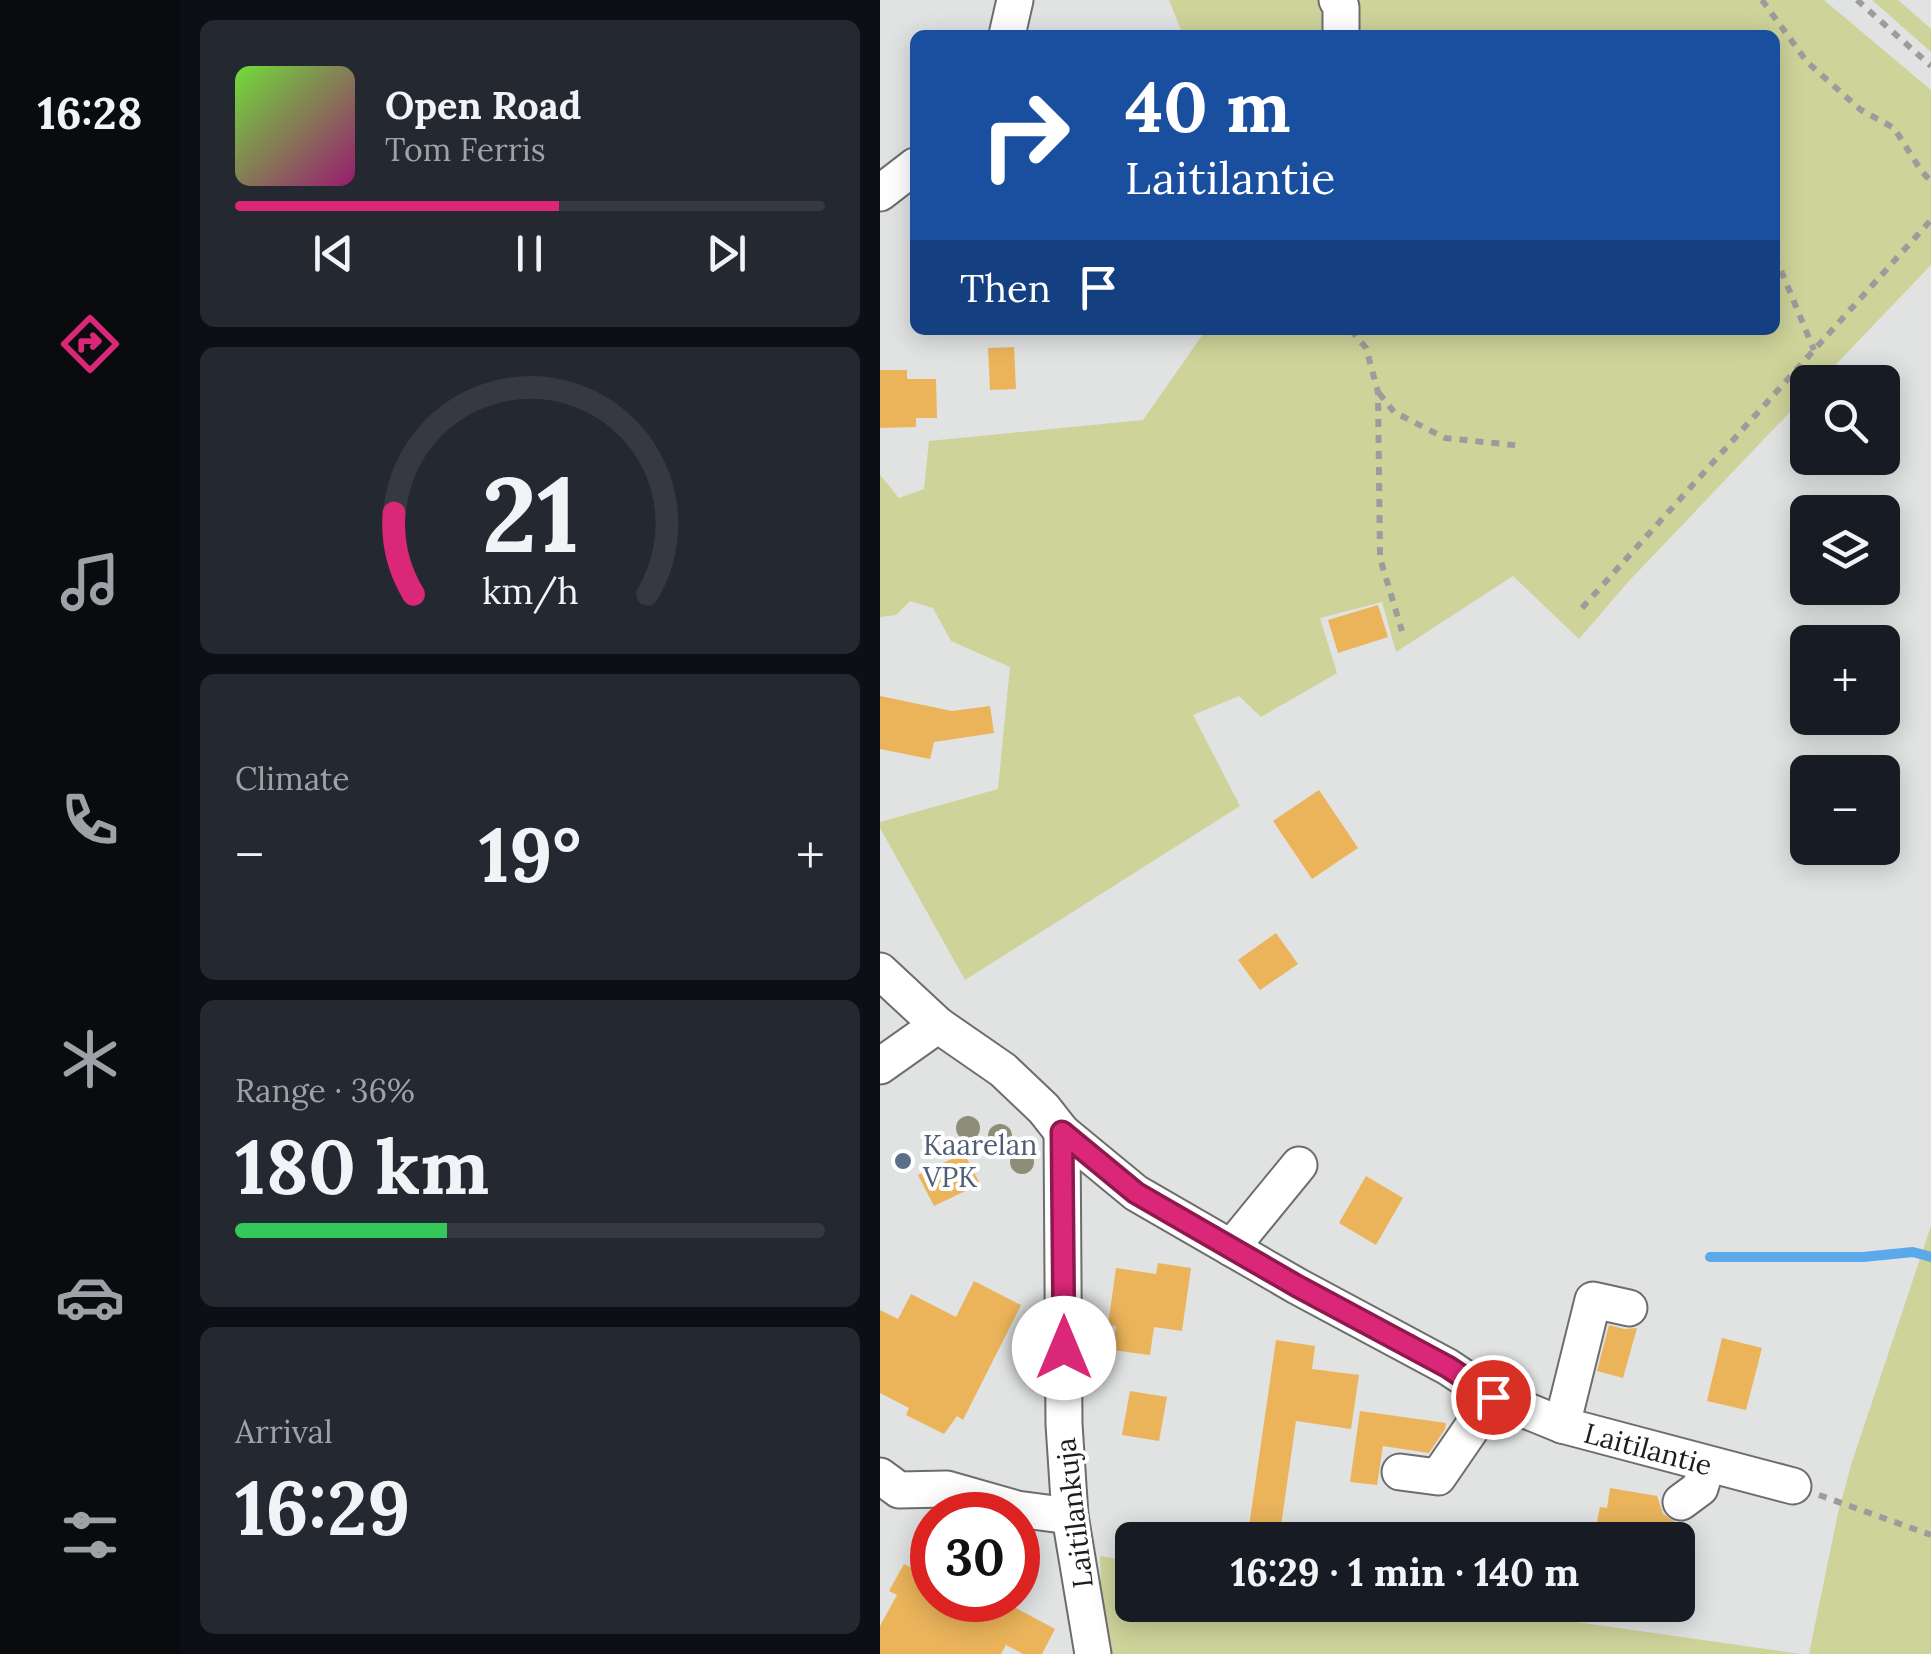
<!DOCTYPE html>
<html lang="en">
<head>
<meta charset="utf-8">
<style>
  body { margin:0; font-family:Lora,serif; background:#242831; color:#f1f3f6; height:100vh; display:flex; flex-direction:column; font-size:38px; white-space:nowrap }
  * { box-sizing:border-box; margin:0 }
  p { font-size:32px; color:#9ea1a6 }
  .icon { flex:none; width:55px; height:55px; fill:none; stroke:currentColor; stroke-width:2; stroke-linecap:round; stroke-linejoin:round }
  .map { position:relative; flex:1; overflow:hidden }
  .sheet { display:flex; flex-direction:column; gap:20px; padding:20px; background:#0d0f14; width:700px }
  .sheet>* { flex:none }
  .hud { position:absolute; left:30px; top:30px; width:870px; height:305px; border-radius:15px; box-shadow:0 5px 25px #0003; background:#1a4fa0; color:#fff; overflow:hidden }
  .fabs { position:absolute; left:910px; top:365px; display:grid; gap:20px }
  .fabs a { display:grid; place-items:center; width:110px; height:110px; border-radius:15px; background:#171b24; box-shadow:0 5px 25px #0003; font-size:50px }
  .speed { position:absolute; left:30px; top:1492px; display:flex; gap:20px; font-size:50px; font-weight:700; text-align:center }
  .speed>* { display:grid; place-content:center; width:130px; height:130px; border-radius:50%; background:#171b24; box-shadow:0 5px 25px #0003; line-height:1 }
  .speed .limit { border:15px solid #d22; background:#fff; color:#111 }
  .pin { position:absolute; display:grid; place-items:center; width:85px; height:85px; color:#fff; margin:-42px; border:5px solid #fff; border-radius:50%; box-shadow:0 2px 10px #0007 }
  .me { position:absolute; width:110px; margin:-55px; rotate:0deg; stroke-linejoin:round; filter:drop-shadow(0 0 8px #0008) }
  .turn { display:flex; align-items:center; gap:35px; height:210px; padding:0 50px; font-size:45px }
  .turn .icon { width:130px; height:130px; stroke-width:2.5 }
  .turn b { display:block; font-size:70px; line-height:85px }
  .then { display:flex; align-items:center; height:95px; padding:0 50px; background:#0003; gap:20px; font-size:38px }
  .big { font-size:75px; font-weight:700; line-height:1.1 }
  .sheet .widget { flex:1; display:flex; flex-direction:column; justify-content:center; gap:15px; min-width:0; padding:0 35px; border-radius:15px; background:#242831 }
  .sheet .dial { align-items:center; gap:0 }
  .dial svg { height:260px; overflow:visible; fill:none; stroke:#363941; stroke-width:7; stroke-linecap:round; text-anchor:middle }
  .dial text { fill:#f1f3f6; stroke:none }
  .song { display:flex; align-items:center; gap:30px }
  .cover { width:120px; height:120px; border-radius:15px; background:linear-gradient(135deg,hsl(100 70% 55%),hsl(320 70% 35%)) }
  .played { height:10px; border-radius:5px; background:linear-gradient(90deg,#db2777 55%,#363941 55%) }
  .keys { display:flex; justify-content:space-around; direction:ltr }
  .heat { display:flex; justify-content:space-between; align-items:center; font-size:55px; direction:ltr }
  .charge { height:15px; border-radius:8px; background:linear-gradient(90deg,#34c759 36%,#363941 0) }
  .trip { position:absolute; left:235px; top:1522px; width:580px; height:100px; border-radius:15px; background:#171b24; box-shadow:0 5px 25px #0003; font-weight:700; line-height:100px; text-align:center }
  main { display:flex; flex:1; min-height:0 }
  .tab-bar { display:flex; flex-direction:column; width:180px; justify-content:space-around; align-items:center; background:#090b0e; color:#9ea1a6 }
  .tab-bar .icon { width:70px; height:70px }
  .tab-bar .on { color:#db2777 }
  .tab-bar b { font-size:45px; color:#f1f3f6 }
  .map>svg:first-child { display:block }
  .green { fill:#ced39a }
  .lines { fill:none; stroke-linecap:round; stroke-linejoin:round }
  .stream { stroke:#5aaaeb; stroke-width:10 }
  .building { fill:#ebb45b }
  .minor-casing { stroke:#6d6d6e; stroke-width:39 }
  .path { stroke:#9c9c9c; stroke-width:6; stroke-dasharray:8 8; stroke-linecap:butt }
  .minor { stroke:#fff; stroke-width:35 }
  .tree { fill:#8c8e77 }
  .route-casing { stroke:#8e194d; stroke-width:25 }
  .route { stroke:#db2777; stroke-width:18 }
  .service-dot { fill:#5c6f8a; stroke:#fff; stroke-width:4 }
  .labels { text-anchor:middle; stroke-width:8; stroke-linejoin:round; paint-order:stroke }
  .service-label { font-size:28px; fill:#4e5e75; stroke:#fff; text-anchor:start }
  .street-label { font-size:28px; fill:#1d1d1d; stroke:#fff }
</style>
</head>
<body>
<main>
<nav class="tab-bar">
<b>16:28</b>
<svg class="icon on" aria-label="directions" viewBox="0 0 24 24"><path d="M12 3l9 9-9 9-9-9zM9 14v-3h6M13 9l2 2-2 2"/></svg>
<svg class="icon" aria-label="music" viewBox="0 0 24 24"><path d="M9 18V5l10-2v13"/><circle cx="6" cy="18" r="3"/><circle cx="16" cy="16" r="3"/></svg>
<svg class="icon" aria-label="phone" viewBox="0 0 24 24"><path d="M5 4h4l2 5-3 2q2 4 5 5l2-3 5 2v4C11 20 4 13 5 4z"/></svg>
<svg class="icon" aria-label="climate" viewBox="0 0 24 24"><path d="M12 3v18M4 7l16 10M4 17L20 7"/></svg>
<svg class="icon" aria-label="car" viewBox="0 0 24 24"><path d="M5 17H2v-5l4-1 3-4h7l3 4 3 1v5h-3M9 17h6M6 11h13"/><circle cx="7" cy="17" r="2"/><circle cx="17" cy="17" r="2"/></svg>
<svg class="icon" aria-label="filters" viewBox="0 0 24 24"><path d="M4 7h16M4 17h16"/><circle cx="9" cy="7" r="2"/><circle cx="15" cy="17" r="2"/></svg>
</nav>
<section class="sheet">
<div class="widget">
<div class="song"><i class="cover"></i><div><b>Open Road</b><p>Tom Ferris</p></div></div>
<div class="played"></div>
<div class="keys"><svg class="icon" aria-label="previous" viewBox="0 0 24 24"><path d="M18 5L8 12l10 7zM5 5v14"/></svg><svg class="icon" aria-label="pause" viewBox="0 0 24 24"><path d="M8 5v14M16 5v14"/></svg><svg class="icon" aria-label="next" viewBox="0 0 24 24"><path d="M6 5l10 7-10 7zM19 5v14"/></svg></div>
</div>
<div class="widget dial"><svg viewBox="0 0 100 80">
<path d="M14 69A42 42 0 1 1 86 69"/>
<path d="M14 69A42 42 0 0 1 8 44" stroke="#db2777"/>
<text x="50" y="56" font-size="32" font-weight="700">21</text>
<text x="50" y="72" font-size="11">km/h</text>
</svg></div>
<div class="widget"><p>Climate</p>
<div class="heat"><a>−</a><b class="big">19°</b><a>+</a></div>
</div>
<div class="widget"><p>Range · 36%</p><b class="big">180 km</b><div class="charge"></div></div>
<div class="widget"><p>Arrival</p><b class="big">16:29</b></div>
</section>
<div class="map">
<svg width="1051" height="1654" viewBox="0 0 1051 1654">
  <rect width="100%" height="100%" fill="#e1e2e2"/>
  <g class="green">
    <path d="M289 0H944L1051 90V265L939 382H928L927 394 748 582 699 639 633 576 516 652 502 602 440 618 457 673 381 717 359 696 313 715 360 806 85 980 0 828V822L118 789 130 667 71 641 53 608 30 601 16 615 0 617V475L19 498 44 489 49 441 263 420 326 330H895V35H303Z"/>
    <path d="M992 0H1018L1051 29V52Z"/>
    <path d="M1051 1226V1654H929L958 1513 972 1462Z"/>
    <path d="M220 1556 252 1561V1605H578L921 1654H223Z"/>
  </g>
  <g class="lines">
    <path class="stream" d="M830 1257H983L1033 1252 1051 1257"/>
  </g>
  <g class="building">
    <path d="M134 347 136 389 110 390 108 348Z"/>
    <path d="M0 370H27V379H56L57 418H36V427L0 428Z"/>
    <path d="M498 605 508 637 458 653 448 620Z"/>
    <path d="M0 696 72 711 110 706 114 733 54 742 50 759 0 749Z"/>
    <path d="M439 790 478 848 432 879 393 821Z"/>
    <path d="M396 933 418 964 380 990 358 960Z"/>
    <path d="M84 1153 100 1184 54 1206 38 1175Z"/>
    <path d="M486 1176 523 1198 496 1245 459 1223Z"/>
    <path d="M278 1263 311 1268 302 1331 274 1327 270 1355 232 1350 236 1326 228 1325 236 1268 276 1274Z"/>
    <path d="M94 1281 141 1305 83 1420 77 1416 64 1434 26 1415 29 1408 0 1393V1310L18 1319 31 1294 76 1317Z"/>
    <path d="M729 1325 744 1329 757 1328 743 1378 717 1371Z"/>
    <path d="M842 1338 882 1348 866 1410 827 1401Z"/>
    <path d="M396 1340 435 1346 432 1369 479 1375 471 1429 416 1421 399 1540H367Z"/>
    <path d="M250 1391 287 1397 279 1441 242 1435Z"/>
    <path d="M480 1411 566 1423 565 1429 549 1453 503 1446 497 1485 470 1482Z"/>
    <path d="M730 1488 777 1496 783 1514 795 1522 807 1540H721V1537L714 1536 717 1522 720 1507 727 1508Z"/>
    <path d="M24 1564 52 1579V1600H121L175 1629 162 1654H143L126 1645 121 1654H0V1626L17 1595 9 1591Z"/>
  </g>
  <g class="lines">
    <g class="minor-casing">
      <g id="minor">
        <path d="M457 0 461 7V35"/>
        <path d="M127 35 135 0"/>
        <path d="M0 193 35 166"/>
        <path d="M0 971 58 1025"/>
        <path d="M0 1066 58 1025 123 1070 164 1109 182 1132 256 1193 417 1286 568 1367 613 1397 682 1425 913 1486"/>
        <path d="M182 1132 184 1424 190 1516 213 1654"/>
        <path d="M351 1248 419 1165"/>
        <path d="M682 1425 713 1300 749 1308"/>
        <path d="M520 1472 558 1477 613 1397"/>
        <path d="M0 1476 19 1490 67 1489 137 1509 190 1516"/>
        <path d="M801 1502 820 1488 827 1465"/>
      </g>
    </g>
    <g class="path">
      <path d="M882 0 927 62 981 110 1014 128 1042 172 1051 181"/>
      <path d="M977 0 1051 66"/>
      <path d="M895 256 934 350"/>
      <path d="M471 330 486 348 498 392 500 558 522 631"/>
      <path d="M499 393 514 412 565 438 643 446"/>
      <path d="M702 608 1051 220"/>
      <path d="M939 1495 1051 1535"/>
    </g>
    <use href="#minor" class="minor"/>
  </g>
  <g class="tree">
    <circle cx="88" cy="1128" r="12"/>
    <circle cx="120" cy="1136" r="12"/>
    <circle cx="142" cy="1162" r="12"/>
  </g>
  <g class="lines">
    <g class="route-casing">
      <path id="route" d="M184 1348 182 1132 256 1193 417 1286 568 1367 613 1397"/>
    </g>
    <use href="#route" class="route"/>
  </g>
  <circle class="service-dot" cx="23" cy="1161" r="10"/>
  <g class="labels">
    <g class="service-label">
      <text x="43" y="1155">Kaarelan<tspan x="43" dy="32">VPK</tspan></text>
    </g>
    <g class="street-label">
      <text transform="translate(768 1449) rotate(15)" y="10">Laitilantie</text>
      <text transform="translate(194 1513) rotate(-97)" y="10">Laitilankuja</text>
    </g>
  </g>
</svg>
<div class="fabs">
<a><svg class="icon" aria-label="search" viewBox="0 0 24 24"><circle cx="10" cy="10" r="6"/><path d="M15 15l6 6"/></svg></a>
<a><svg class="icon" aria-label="layers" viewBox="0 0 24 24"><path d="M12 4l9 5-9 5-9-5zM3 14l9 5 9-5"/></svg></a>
<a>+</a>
<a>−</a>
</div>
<div class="speed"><div class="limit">30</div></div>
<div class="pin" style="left:613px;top:1397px;background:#d93025"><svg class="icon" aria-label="arrive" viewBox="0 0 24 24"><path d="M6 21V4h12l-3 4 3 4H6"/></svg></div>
<svg class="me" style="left:184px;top:1348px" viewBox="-20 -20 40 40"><circle r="19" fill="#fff"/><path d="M0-13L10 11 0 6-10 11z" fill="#db2777"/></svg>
<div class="trip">16:29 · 1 min · 140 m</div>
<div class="hud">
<div class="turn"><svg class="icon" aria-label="right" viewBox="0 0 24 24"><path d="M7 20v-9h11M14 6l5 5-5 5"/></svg><div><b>40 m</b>Laitilantie</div></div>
<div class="then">Then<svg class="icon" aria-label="arrive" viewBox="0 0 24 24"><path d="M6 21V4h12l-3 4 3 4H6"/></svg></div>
</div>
</div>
</main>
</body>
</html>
